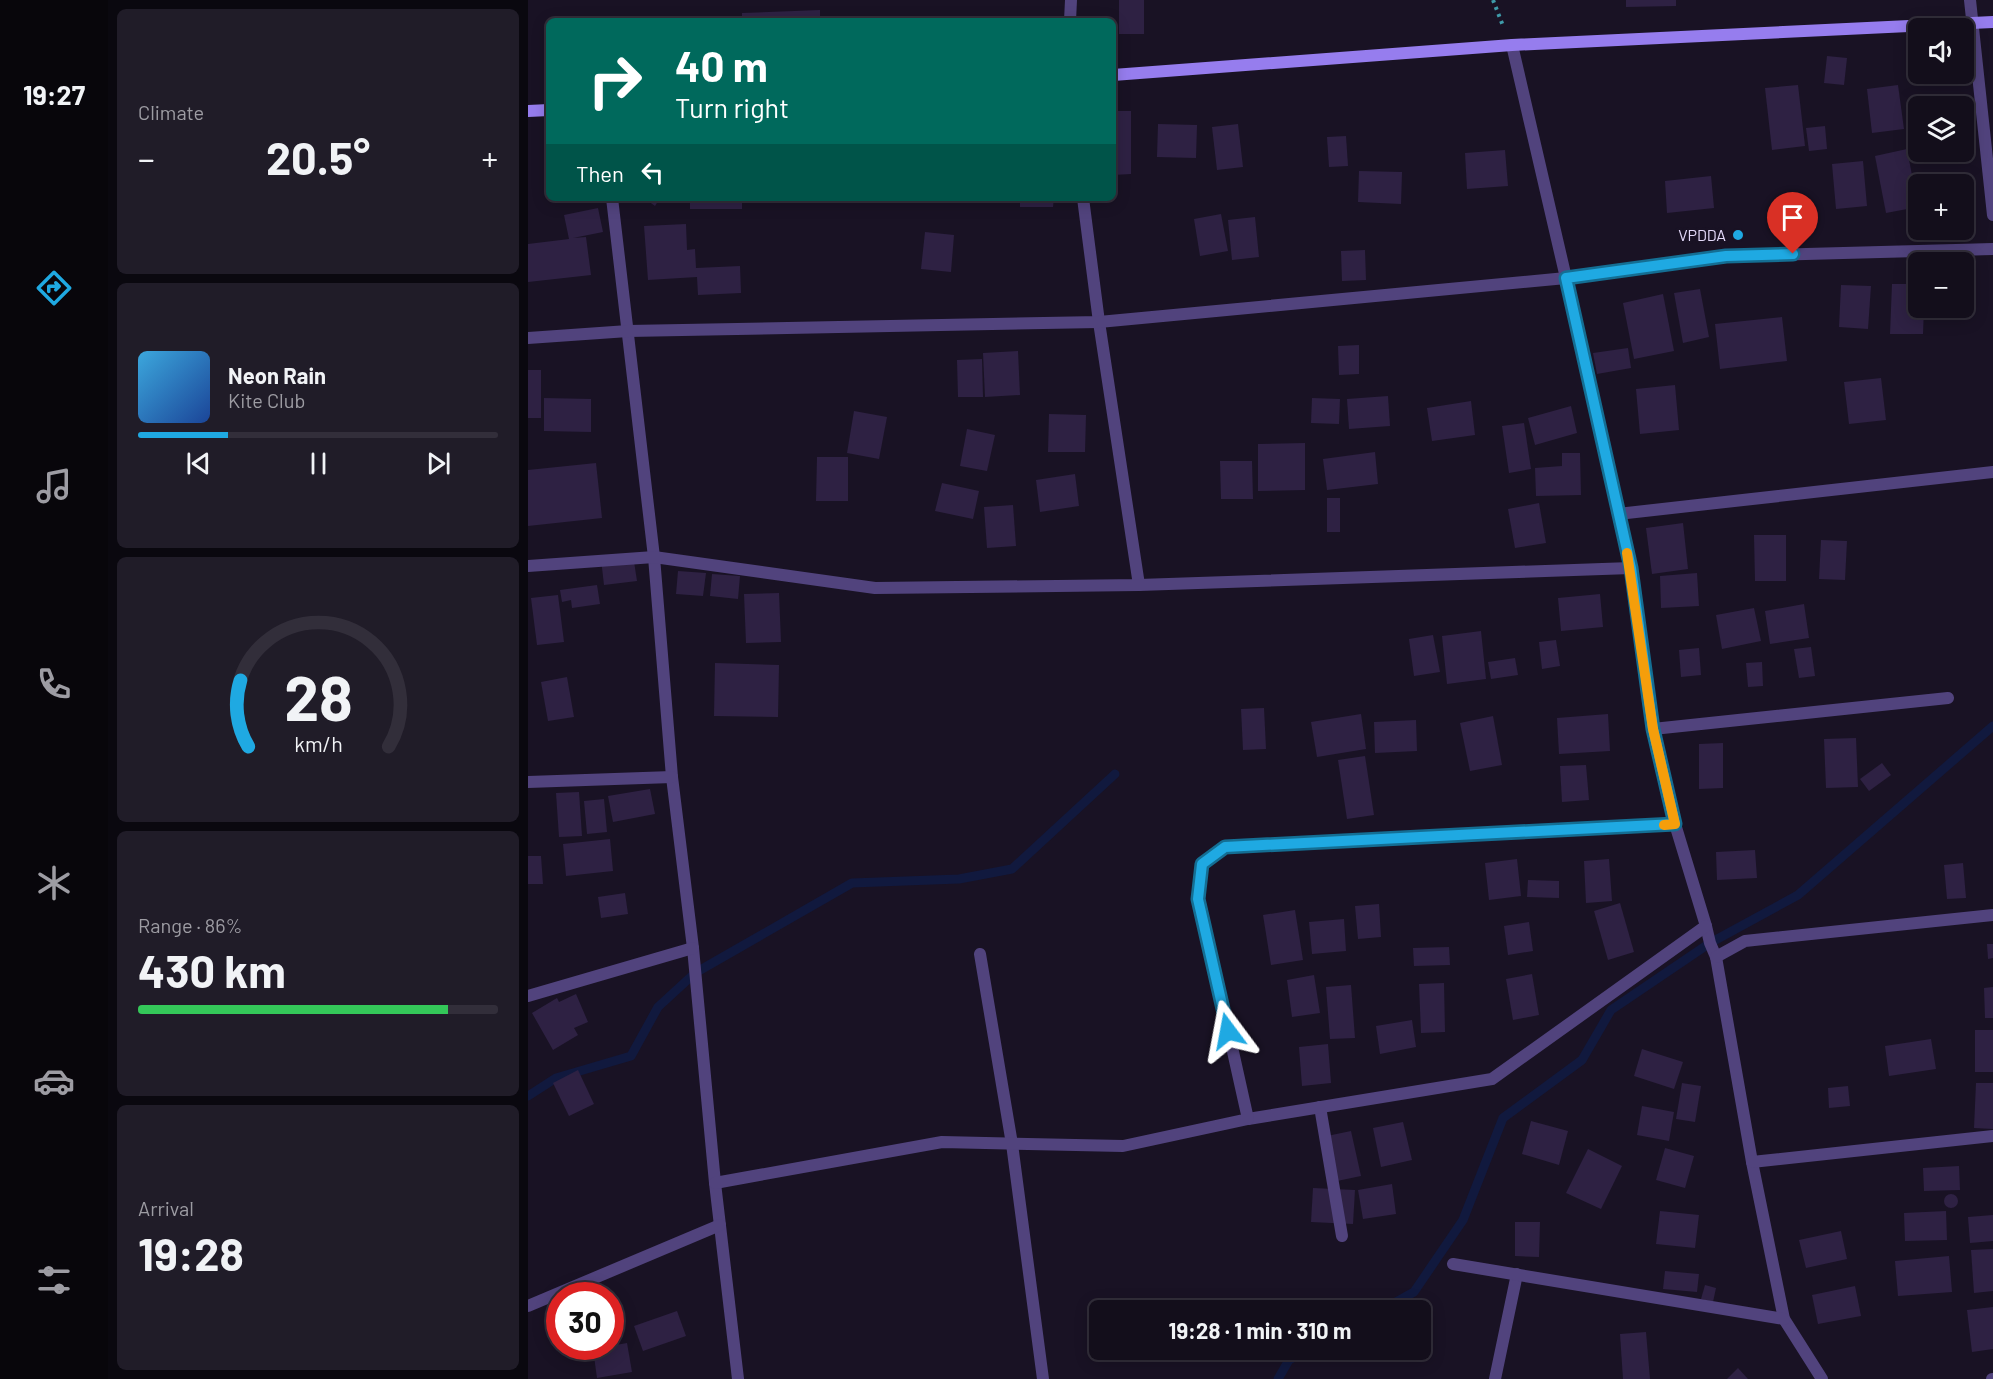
<!DOCTYPE html>
<html lang="en">
<head>
<meta charset="utf-8">
<style>
  body { margin:0; font-family:Barlow,sans-serif; background:#201c28; color:#f1f3f6; height:100vh; display:flex; flex-direction:column; font-size:22px; white-space:nowrap }
  * { box-sizing:border-box; margin:0 }
  p { font-size:20px; color:#9d9ca3 }
  .icon { flex:none; width:33px; height:33px; fill:none; stroke:currentColor; stroke-width:2; stroke-linecap:round; stroke-linejoin:round }
  .map { position:relative; flex:1; overflow:hidden }
  .drawer { display:flex; flex-direction:column; gap:9px; padding:9px; background:#0a080f; width:420px }
  .drawer>* { flex:none }
  .hud { position:absolute; left:18px; top:18px; width:570px; height:183px; border-radius:9px; box-shadow:0 3px 15px #0003,0 0 0 2px #322e3a; background:#00695c; color:#fff; overflow:hidden }
  .fabs { position:absolute; left:1380px; top:18px; display:grid; gap:12px }
  .fabs a { display:grid; place-items:center; width:66px; height:66px; border-radius:9px; background:#130e1b; box-shadow:0 3px 15px #0003,0 0 0 2px #322e3a; font-size:30px }
  .speed { position:absolute; left:18px; top:1282px; display:flex; gap:12px; font-size:30px; font-weight:700; text-align:center }
  .speed>* { display:grid; place-content:center; width:78px; height:78px; border-radius:50%; background:#130e1b; box-shadow:0 3px 15px #0003,0 0 0 2px #322e3a; line-height:1 }
  .speed .limit { border:9px solid #d22; background:#fff; color:#111 }
  .pin { position:absolute; display:grid; place-items:center; width:51px; height:51px; color:#fff; margin:-62px -26px; border-radius:50% 50% 50% 0; rotate:-45deg; box-shadow:0 0 6px #0007 }
  .pin .icon { rotate:45deg }
  .me { position:absolute; width:66px; margin:-33px; rotate:347deg; stroke-linejoin:round; filter:drop-shadow(0 0 4px #0008) }
  .turn { display:flex; align-items:center; gap:21px; height:126px; padding:0 30px; font-size:27px }
  .turn .icon { width:78px; height:78px; stroke-width:2.5 }
  .turn b { display:block; font-size:42px; line-height:51px }
  .then { display:flex; align-items:center; height:57px; padding:0 30px; background:#0003; gap:12px; font-size:22px }
  .big { font-size:45px; font-weight:700; line-height:1.1 }
  .drawer .card { flex:1; display:flex; flex-direction:column; justify-content:center; gap:9px; min-width:0; padding:0 21px; border-radius:9px; background:#201c28 }
  .drawer .dial { align-items:center; gap:0 }
  .dial svg { height:156px; overflow:visible; fill:none; stroke:#322e3a; stroke-width:7; stroke-linecap:round; text-anchor:middle }
  .dial text { fill:#f1f3f6; stroke:none }
  .song { display:flex; align-items:center; gap:18px }
  .cover { width:72px; height:72px; border-radius:9px; background:linear-gradient(135deg,hsl(200 70% 55%),hsl(220 70% 35%)) }
  .played { height:6px; border-radius:3px; background:linear-gradient(90deg,#1fa9e2 25%,#322e3a 25%) }
  .keys { display:flex; justify-content:space-around; direction:ltr }
  .heat { display:flex; justify-content:space-between; align-items:center; font-size:33px; direction:ltr }
  .charge { height:9px; border-radius:4px; background:linear-gradient(90deg,#34c759 86%,#322e3a 0) }
  .trip { position:absolute; left:561px; top:1300px; width:342px; height:60px; border-radius:9px; background:#130e1b; box-shadow:0 3px 15px #0003,0 0 0 2px #322e3a; font-weight:700; line-height:60px; text-align:center }
  main { display:flex; flex:1; min-height:0 }
  .dock { display:flex; flex-direction:column; width:108px; justify-content:space-around; align-items:center; background:#08060b; color:#9d9ca3 }
  .dock .icon { width:42px; height:42px }
  .dock .current { color:#1fa9e2 }
  .dock b { font-size:27px; color:#f1f3f6 }
  .map>svg:first-child { display:block }
  .lines { fill:none; stroke-linecap:round; stroke-linejoin:round }
  .stream { stroke:#11193e; stroke-width:9 }
  .building { fill:#2e2143 }
  .path { stroke:#3f9ba9; stroke-width:4; stroke-dasharray:3 4.5; stroke-linecap:butt }
  .lane { stroke:#51437d; stroke-width:12 }
  .street { stroke:#51437d; stroke-width:12 }
  .secondary { stroke:#967dee; stroke-width:12 }
  .route-casing { stroke:#146e93; stroke-width:15 }
  .route { stroke:#1fa9e2; stroke-width:10 }
  .slow { stroke:#f59e0b; stroke-width:10 }
  .poi-dot { fill:#1fa9e2; stroke:#191224; stroke-width:2 }
  .labels { text-anchor:middle; stroke-width:6; stroke-linejoin:round; paint-order:stroke }
  .poi-label { font-size:16px; fill:#e4dafa; stroke:#191224; text-anchor:end }
</style>
</head>
<body>
<main>
<nav class="dock">
<b>19:27</b>
<svg class="icon current" aria-label="directions" viewBox="0 0 24 24"><path d="M12 3l9 9-9 9-9-9zM9 14v-3h6M13 9l2 2-2 2"/></svg>
<svg class="icon" aria-label="music" viewBox="0 0 24 24"><path d="M9 18V5l10-2v13"/><circle cx="6" cy="18" r="3"/><circle cx="16" cy="16" r="3"/></svg>
<svg class="icon" aria-label="phone" viewBox="0 0 24 24"><path d="M5 4h4l2 5-3 2q2 4 5 5l2-3 5 2v4C11 20 4 13 5 4z"/></svg>
<svg class="icon" aria-label="climate" viewBox="0 0 24 24"><path d="M12 3v18M4 7l16 10M4 17L20 7"/></svg>
<svg class="icon" aria-label="car" viewBox="0 0 24 24"><path d="M5 17H2v-5l4-1 3-4h7l3 4 3 1v5h-3M9 17h6M6 11h13"/><circle cx="7" cy="17" r="2"/><circle cx="17" cy="17" r="2"/></svg>
<svg class="icon" aria-label="filters" viewBox="0 0 24 24"><path d="M4 7h16M4 17h16"/><circle cx="9" cy="7" r="2"/><circle cx="15" cy="17" r="2"/></svg>
</nav>
<section class="drawer">
<div class="card"><p>Climate</p>
<div class="heat"><a>−</a><b class="big">20.5°</b><a>+</a></div>
</div>
<div class="card">
<div class="song"><i class="cover"></i><div><b>Neon Rain</b><p>Kite Club</p></div></div>
<div class="played"></div>
<div class="keys"><svg class="icon" aria-label="previous" viewBox="0 0 24 24"><path d="M18 5L8 12l10 7zM5 5v14"/></svg><svg class="icon" aria-label="pause" viewBox="0 0 24 24"><path d="M8 5v14M16 5v14"/></svg><svg class="icon" aria-label="next" viewBox="0 0 24 24"><path d="M6 5l10 7-10 7zM19 5v14"/></svg></div>
</div>
<div class="card dial"><svg viewBox="0 0 100 80">
<path d="M14 69A42 42 0 1 1 86 69"/>
<path d="M14 69A42 42 0 0 1 10 35" stroke="#1fa9e2"/>
<text x="50" y="56" font-size="32" font-weight="700">28</text>
<text x="50" y="72" font-size="11">km/h</text>
</svg></div>
<div class="card"><p>Range · 86%</p><b class="big">430 km</b><div class="charge"></div></div>
<div class="card"><p>Arrival</p><b class="big">19:28</b></div>
</section>
<div class="map">
<svg width="1465" height="1379" viewBox="0 0 1465 1379">
  <rect width="100%" height="100%" fill="#191224"/>
  <g class="lines">
    <g class="stream">
      <path d="M0 1096 28 1078 103 1056 130 1007 167 973 324 883 431 879 484 869 587 774"/>
      <path d="M852 1311 886 1292 935 1220 975 1118 1054 1060 1083 1010 1182 943 1270 895 1465 726"/>
      <path d="M750 1379 761 1360 779 1350"/>
    </g>
  </g>
  <g class="building">
    <rect x="591" y="0" width="25" height="34"/>
    <path d="M1098 0H1148V6L1098 7Z"/>
    <path d="M292 10V21H214V13Z"/>
    <path d="M1299 56 1319 58 1316 85 1296 83Z"/>
    <path d="M1270 85 1277 146 1244 150 1237 88Z"/>
    <path d="M1370 85 1376 129 1344 133 1339 89Z"/>
    <path d="M585 111H603V174L585 175Z"/>
    <path d="M630 124 669 125 668 158 629 157Z"/>
    <path d="M710 124 715 167 689 170 684 127Z"/>
    <path d="M1297 126 1299 149 1281 151 1278 128Z"/>
    <path d="M818 136 820 166 801 167 799 137Z"/>
    <path d="M1379 149 1390 207 1358 213 1347 156Z"/>
    <path d="M977 150 980 186 939 189 937 153Z"/>
    <path d="M1335 161 1339 206 1308 209 1304 164Z"/>
    <path d="M831 171 874 172 873 204 830 202Z"/>
    <path d="M1183 176 1186 208 1139 213 1137 181Z"/>
    <path d="M116 198H132L127 206Z"/>
    <rect x="162" y="198" width="52" height="11"/>
    <path d="M492 198H526L525 207H492Z"/>
    <path d="M70 208 75 232 45 238 58 237 63 275 0 282V244L41 239 36 215Z"/>
    <path d="M693 214 700 251 672 256 666 219Z"/>
    <path d="M727 217 731 257 704 260 700 220Z"/>
    <path d="M158 224 159 250 167 249 168 268 212 266 213 293 170 295 169 277 120 280 116 226Z"/>
    <path d="M397 232 426 235 423 272 393 269Z"/>
    <path d="M837 250 838 280 814 281 813 251Z"/>
    <path d="M1364 284H1390V308H1396L1395 334H1362Z"/>
    <path d="M1313 285 1343 286 1340 329 1311 327Z"/>
    <path d="M1172 289 1181 337 1155 343 1146 293Z"/>
    <path d="M1135 294 1146 351 1106 359 1095 303Z"/>
    <path d="M1254 317 1259 361 1192 369 1187 324Z"/>
    <path d="M831 345V374L811 375 810 346Z"/>
    <path d="M1100 348 1103 368 1069 374 1065 353Z"/>
    <path d="M490 351 492 395 457 397 455 353Z"/>
    <path d="M454 359 455 397H430L429 360Z"/>
    <rect x="0" y="370" width="13" height="48"/>
    <path d="M1353 378 1358 420 1321 424 1316 382Z"/>
    <path d="M1147 385 1151 430 1112 434 1108 389Z"/>
    <path d="M860 396 862 426 821 429 819 399Z"/>
    <path d="M16 398 63 399V432L16 431Z"/>
    <path d="M784 398 812 399 811 424 783 423Z"/>
    <path d="M943 401 947 435 904 441 899 408Z"/>
    <path d="M1043 406 1049 433 1007 445 1000 418Z"/>
    <path d="M326 411 359 417 351 459 319 453Z"/>
    <path d="M521 414 558 415 557 452H520Z"/>
    <path d="M996 423 1003 469 981 473 974 426Z"/>
    <path d="M439 429 467 435 459 471 432 466Z"/>
    <path d="M777 443V490L730 491V444Z"/>
    <path d="M847 452 850 484 799 490 795 459Z"/>
    <path d="M1034 453H1052L1053 495 1008 496 1007 468 1034 466Z"/>
    <path d="M289 457H320V501H288Z"/>
    <path d="M692 461H724L725 499H693Z"/>
    <path d="M68 463 74 518 0 526V470Z"/>
    <path d="M547 474 551 506 512 512 508 480Z"/>
    <path d="M414 483 451 491 445 519 407 511Z"/>
    <rect x="799" y="498" width="13" height="34"/>
    <path d="M1011 503 1018 543 987 548 980 509Z"/>
    <path d="M485 505 488 546 459 548 456 507Z"/>
    <path d="M1155 523 1160 569 1124 574 1118 528Z"/>
    <path d="M1226 535H1258V581H1227Z"/>
    <path d="M1293 540 1319 541 1317 580 1291 579Z"/>
    <path d="M105 555 109 581 76 585 73 559Z"/>
    <path d="M150 571 178 573 175 596 148 594Z"/>
    <path d="M1169 573 1171 606 1133 608 1132 576Z"/>
    <path d="M184 574 212 576 210 599 182 596Z"/>
    <path d="M69 585 72 604 44 608 43 600 34 602 32 590Z"/>
    <path d="M251 593 253 642 218 643 216 594Z"/>
    <path d="M1072 594 1075 627 1033 631 1030 598Z"/>
    <path d="M30 595 36 642 9 645 3 598Z"/>
    <path d="M1276 604 1281 638 1242 644 1237 611Z"/>
    <path d="M1226 608 1233 641 1194 649 1188 615Z"/>
    <path d="M953 631 958 679 919 684 914 636Z"/>
    <path d="M905 635 912 672 886 676 881 639Z"/>
    <path d="M1028 640 1032 666 1014 669 1011 642Z"/>
    <path d="M1283 647 1287 676 1271 678 1266 649Z"/>
    <path d="M1171 648 1173 675 1153 677 1151 650Z"/>
    <path d="M987 658 990 675 963 679 960 662Z"/>
    <path d="M1234 662 1235 686 1220 687 1218 663Z"/>
    <path d="M187 663 251 665 250 717 186 716Z"/>
    <path d="M39 677 46 717 20 721 13 682Z"/>
    <path d="M736 708 738 749 715 750 713 709Z"/>
    <path d="M833 714 838 749 789 757 783 722Z"/>
    <path d="M1080 714 1082 751 1031 754 1029 718Z"/>
    <path d="M965 716 974 765 942 771 932 723Z"/>
    <path d="M888 720 889 751 847 753 846 722Z"/>
    <path d="M1328 738 1330 787 1298 788 1296 739Z"/>
    <path d="M1195 743V788L1171 789V744Z"/>
    <path d="M837 756 846 815 819 819 810 760Z"/>
    <path d="M1354 763 1363 775 1341 791 1332 779Z"/>
    <path d="M1058 765 1061 800 1034 802 1032 766Z"/>
    <path d="M122 789 127 814 85 822 80 796Z"/>
    <path d="M51 792 54 836 31 837 28 793Z"/>
    <path d="M76 799 79 832 59 834 56 801Z"/>
    <path d="M82 839 85 871 38 876 35 844Z"/>
    <path d="M1227 850 1229 878 1189 880 1188 852Z"/>
    <path d="M0 856H13L15 884H0Z"/>
    <path d="M989 859 993 896 961 900 957 863Z"/>
    <path d="M1081 859 1084 901 1058 903 1056 861Z"/>
    <path d="M1435 863 1438 898 1419 899 1416 865Z"/>
    <path d="M1000 880 1031 881V898L999 897Z"/>
    <path d="M97 893 100 914 73 918 70 897Z"/>
    <path d="M1092 903 1106 952 1080 960 1066 911Z"/>
    <path d="M851 904 853 937 830 939 827 906Z"/>
    <path d="M767 910 775 960 743 965 735 915Z"/>
    <path d="M816 919 818 951 784 954 781 922Z"/>
    <path d="M1001 922 1005 951 980 955 976 926Z"/>
    <path d="M1459 944H1465V958L1460 959Z"/>
    <path d="M921 947 922 965 886 966 885 948Z"/>
    <path d="M1004 974 1011 1015 985 1020 978 979Z"/>
    <path d="M786 975 792 1013 764 1017 759 980Z"/>
    <path d="M916 983 917 1032 893 1033 891 984Z"/>
    <path d="M823 985 827 1038 802 1039 798 987Z"/>
    <path d="M1465 987V1018H1457L1456 988Z"/>
    <path d="M48 994 60 1022 46 1028 50 1035 25 1050 4 1013 29 998 31 1002Z"/>
    <path d="M884 1020 888 1047 852 1054 848 1026Z"/>
    <rect x="1447" y="1030" width="18" height="42"/>
    <path d="M1403 1039 1408 1069 1361 1076 1357 1046Z"/>
    <path d="M800 1044 803 1083 774 1086 771 1047Z"/>
    <path d="M1114 1049 1155 1062 1146 1089 1106 1076Z"/>
    <path d="M50 1070 66 1104 41 1116 25 1083Z"/>
    <path d="M1154 1083 1173 1086 1167 1122 1148 1119Z"/>
    <path d="M1448 1083H1465V1129L1446 1128Z"/>
    <path d="M1320 1086 1322 1106 1301 1108 1300 1088Z"/>
    <path d="M1114 1106 1146 1112 1141 1141 1109 1135Z"/>
    <path d="M1003 1121 1040 1131 1031 1165 994 1154Z"/>
    <path d="M875 1122 884 1160 853 1167 845 1128Z"/>
    <path d="M823 1131 833 1176 809 1181 799 1136Z"/>
    <path d="M1137 1148 1166 1156 1157 1188 1128 1180Z"/>
    <path d="M1060 1149 1094 1166 1073 1209 1038 1193Z"/>
    <path d="M1431 1166 1432 1190 1396 1191 1395 1168Z"/>
    <path d="M864 1184 868 1214 835 1219 830 1190Z"/>
    <path d="M785 1188 827 1190 825 1224 783 1222Z"/>
    <circle cx="1423" cy="1201" r="7"/>
    <path d="M1132 1211 1171 1215 1167 1248 1128 1244Z"/>
    <path d="M1418 1211 1419 1240 1377 1241 1376 1213Z"/>
    <path d="M1465 1215V1241L1442 1243 1440 1217Z"/>
    <path d="M987 1222H1012L1011 1257 987 1256Z"/>
    <path d="M1313 1231 1319 1259 1278 1268 1271 1240Z"/>
    <path d="M1465 1249V1291L1446 1293 1443 1250Z"/>
    <path d="M1421 1256 1424 1292 1370 1296 1367 1261Z"/>
    <path d="M1137 1271 1171 1274 1169 1292 1135 1289Z"/>
    <path d="M1177 1285 1188 1288 1185 1302 1173 1299Z"/>
    <path d="M1327 1286 1333 1316 1290 1324 1284 1295Z"/>
    <path d="M1465 1307V1349L1444 1352 1439 1310Z"/>
    <path d="M149 1311 158 1336 115 1351 106 1326Z"/>
    <path d="M1118 1332 1122 1379H1095L1092 1334Z"/>
    <path d="M99 1343 104 1372 69 1378 65 1349Z"/>
    <path d="M1210 1368 1220 1379H1199Z"/>
  </g>
  <g class="lines">
    <path class="path" d="M965 0 975 26"/>
    <g class="lane">
      <path d="M792 1107 814 1236"/>
      <path d="M967 1379 989 1274"/>
    </g>
    <g class="street">
      <path d="M1442 0 1465 215"/>
      <path d="M542 21 543 0"/>
      <path d="M984 45 1038 278 1103 568 1125 729 1147 824 1178 926 1182 943 1188 957 1224 1162 1256 1319 1294 1379"/>
      <path d="M84 198 126 557 144 777 165 948 187 1183 210 1379"/>
      <path d="M555 198 571 322 611 585"/>
      <path d="M0 338 100 331 571 322 1038 278 1198 256 1465 249"/>
      <path d="M1090 514 1465 472"/>
      <path d="M0 566 126 557 347 588 611 585 1103 568"/>
      <path d="M1125 729 1420 698"/>
      <path d="M0 782 144 777"/>
      <path d="M452 954 484 1144 515 1379"/>
      <path d="M1188 957 1217 941 1465 915"/>
      <path d="M0 996 165 948"/>
      <path d="M720 1119 964 1079 1178 926"/>
      <path d="M1224 1162 1465 1136"/>
      <path d="M187 1183 414 1142 595 1146 720 1119 671 899 674 864 697 847 1147 824"/>
      <path d="M925 1264 1256 1319"/>
      <path d="M0 1306 192 1225"/>
      <path d="M1464 1379H1465"/>
    </g>
    <g class="secondary">
      <path d="M585 75 984 45 1465 22"/>
      <path d="M0 111 21 110"/>
    </g>
  </g>
  <g class="lines">
    <g class="route-casing">
      <path id="route" d="M700 1031 670 899 674 864 697 847 1147 824 1125 729 1103 568 1038 278 1198 256 1265 254"/>
    </g>
    <use href="#route" class="route"/>
    <path class="slow" d="M1099 553 1125 729 1147 824 1136 825"/>
  </g>
  <circle class="poi-dot" cx="1210" cy="235" r="6"/>
  <g class="labels">
    <g class="poi-label">
      <text x="1198" y="241">VPDDA</text>
    </g>
  </g>
</svg>
<div class="fabs">
<a><svg class="icon" aria-label="sound" viewBox="0 0 24 24"><path d="M4 9h4l5-4v14l-5-4H4zM17 9q2 3 0 6"/></svg></a>
<a><svg class="icon" aria-label="layers" viewBox="0 0 24 24"><path d="M12 4l9 5-9 5-9-5zM3 14l9 5 9-5"/></svg></a>
<a>+</a>
<a>−</a>
</div>
<div class="speed"><div class="limit">30</div></div>
<div class="pin" style="left:1265px;top:254px;background:#d93025"><svg class="icon" aria-label="arrive" viewBox="0 0 24 24"><path d="M6 21V4h12l-3 4 3 4H6"/></svg></div>
<svg class="me" style="left:700px;top:1031px" viewBox="-20 -20 40 40"><path d="M0-17L14 15 0 8-14 15z" fill="#1fa9e2" stroke="#fff" stroke-width="4"/></svg>
<div class="trip">19:28 · 1 min · 310 m</div>
<div class="hud">
<div class="turn"><svg class="icon" aria-label="right" viewBox="0 0 24 24"><path d="M7 20v-9h11M14 6l5 5-5 5"/></svg><div><b>40 m</b>Turn right</div></div>
<div class="then">Then<svg class="icon" aria-label="left" viewBox="0 0 24 24"><path d="M17 20v-9H6M10 6l-5 5 5 5"/></svg></div>
</div>
</div>
</main>
</body>
</html>
